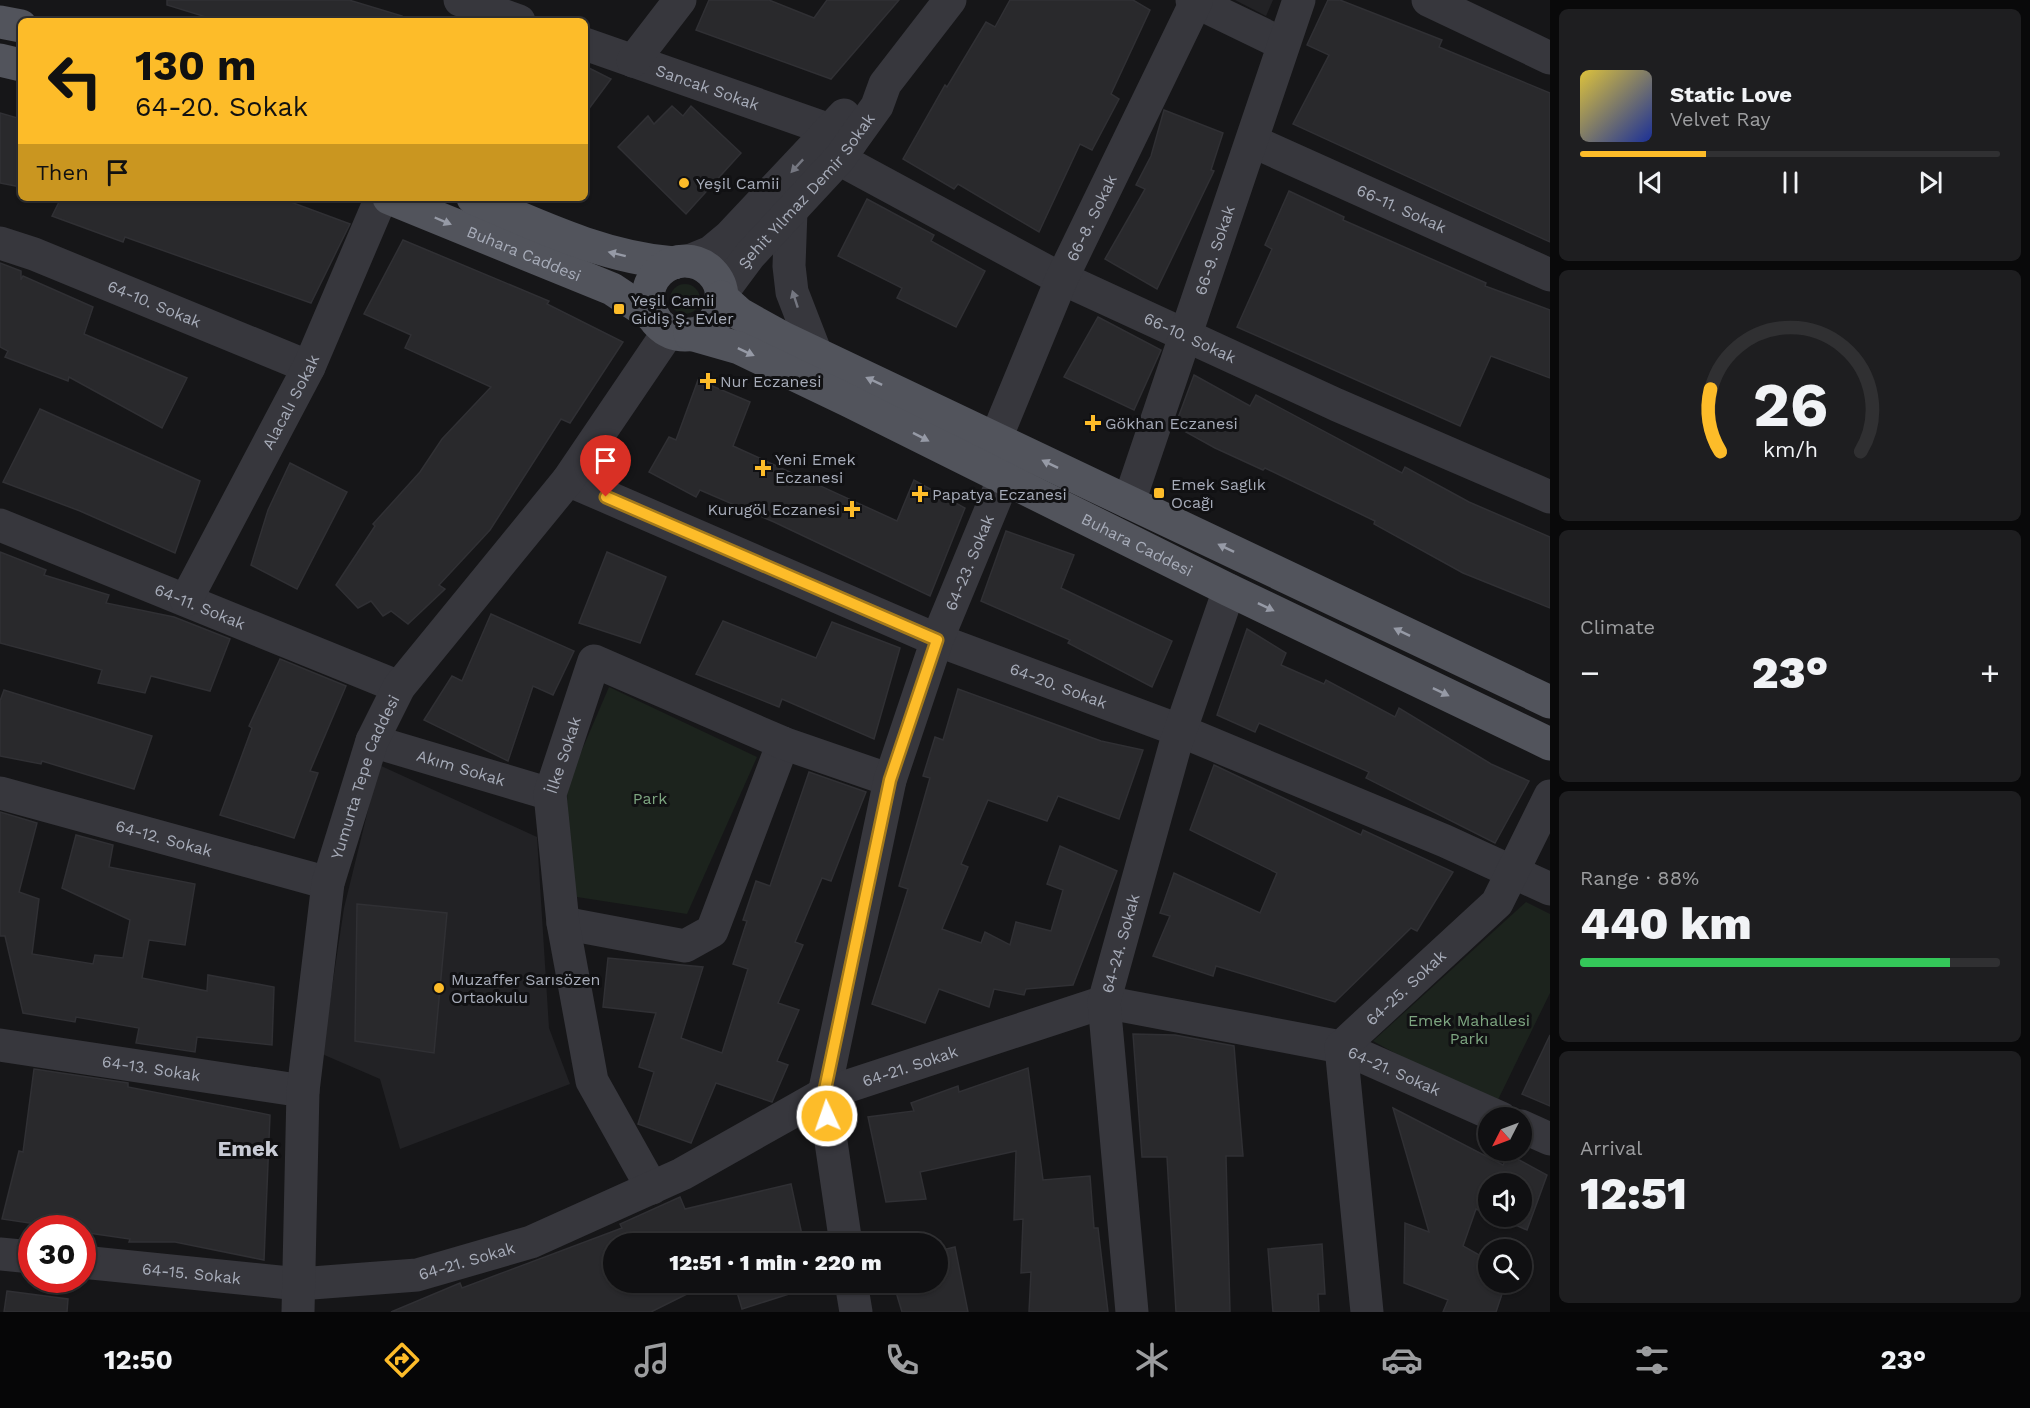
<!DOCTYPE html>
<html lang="en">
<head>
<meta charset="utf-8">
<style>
  body { margin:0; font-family:"Work Sans",sans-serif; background:#1e1e20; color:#f1f3f6; height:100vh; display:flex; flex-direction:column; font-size:22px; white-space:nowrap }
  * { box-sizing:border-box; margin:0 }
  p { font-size:20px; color:#9c9d9f }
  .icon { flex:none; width:33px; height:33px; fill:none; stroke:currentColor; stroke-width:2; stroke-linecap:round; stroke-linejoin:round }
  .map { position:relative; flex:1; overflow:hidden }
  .sheet { display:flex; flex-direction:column; gap:9px; padding:9px; background:#09090a; width:480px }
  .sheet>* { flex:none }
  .hud { position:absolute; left:18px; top:18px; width:570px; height:183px; border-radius:9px; box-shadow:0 2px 4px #0004,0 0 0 2px #303032; background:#fdbc29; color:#111; overflow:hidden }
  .needle { width:39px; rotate:228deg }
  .buttons { position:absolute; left:1478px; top:1107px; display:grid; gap:12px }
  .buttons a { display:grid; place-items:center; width:54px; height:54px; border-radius:50%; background:#101012; box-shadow:0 2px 4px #0004,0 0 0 2px #303032; font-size:30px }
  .speed { position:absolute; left:18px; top:1215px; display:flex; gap:12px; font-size:30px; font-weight:700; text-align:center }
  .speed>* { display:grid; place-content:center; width:78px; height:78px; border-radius:50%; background:#101012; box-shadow:0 2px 4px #0004,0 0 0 2px #303032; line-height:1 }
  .speed .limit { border:9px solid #d22; background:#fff; color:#111 }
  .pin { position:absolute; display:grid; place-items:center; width:51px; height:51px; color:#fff; margin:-62px -26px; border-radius:50% 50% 50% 0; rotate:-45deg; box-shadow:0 0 6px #0007 }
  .pin .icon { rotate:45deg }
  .me { position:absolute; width:66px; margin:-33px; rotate:357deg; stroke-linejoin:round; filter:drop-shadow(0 0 4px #0008) }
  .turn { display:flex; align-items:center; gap:21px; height:126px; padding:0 18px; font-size:27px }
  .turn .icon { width:78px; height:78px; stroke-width:2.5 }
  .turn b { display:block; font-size:42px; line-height:51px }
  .then { display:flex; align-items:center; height:57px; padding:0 18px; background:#0003; gap:12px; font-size:22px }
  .big { font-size:45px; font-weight:800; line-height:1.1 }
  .sheet .tile { flex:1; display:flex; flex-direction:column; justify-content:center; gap:9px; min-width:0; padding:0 21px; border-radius:9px; background:#1e1e20 }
  .sheet .dial { align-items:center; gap:0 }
  .dial svg { height:156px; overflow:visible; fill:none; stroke:#303032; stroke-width:7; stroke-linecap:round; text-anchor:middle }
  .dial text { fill:#f1f3f6; stroke:none }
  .song { display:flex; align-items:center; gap:18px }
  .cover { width:72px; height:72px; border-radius:9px; background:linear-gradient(135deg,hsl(50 70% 55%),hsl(230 70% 35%)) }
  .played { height:6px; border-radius:3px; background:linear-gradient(90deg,#fdbc29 30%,#303032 30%) }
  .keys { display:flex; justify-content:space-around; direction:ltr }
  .heat { display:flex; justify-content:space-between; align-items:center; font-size:33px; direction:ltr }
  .charge { height:9px; border-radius:4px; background:linear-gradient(90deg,#34c759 88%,#303032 0) }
  .trip { position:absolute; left:603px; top:1233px; width:345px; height:60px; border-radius:30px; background:#101012; box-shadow:0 2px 4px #0004,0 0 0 2px #303032; font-weight:800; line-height:60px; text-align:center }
  .tabs { display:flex; height:96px; justify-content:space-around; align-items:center; background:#060607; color:#9c9d9f }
  .tabs .icon { width:42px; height:42px }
  .tabs .active { color:#fdbc29 }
  .tabs b { font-size:27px; color:#f1f3f6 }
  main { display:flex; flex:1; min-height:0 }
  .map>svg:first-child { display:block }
  .built { fill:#222225 }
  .green { fill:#1c231d }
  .building { fill:#29292c; stroke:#303034; stroke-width:1.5 }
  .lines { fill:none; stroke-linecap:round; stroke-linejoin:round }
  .minor { stroke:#37373d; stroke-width:33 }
  .major { stroke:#52545c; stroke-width:33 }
  .oneway { fill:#757781 }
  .oneway2 { fill:#969aa6 }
  .route-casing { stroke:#a47a1b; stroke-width:15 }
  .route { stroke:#fdbc29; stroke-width:10 }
  .poi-dot { fill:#fdbc29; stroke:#111113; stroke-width:2 }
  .labels { text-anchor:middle; stroke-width:6; stroke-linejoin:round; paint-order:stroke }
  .street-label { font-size:16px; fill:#a7acb9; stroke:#111113 }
  .poi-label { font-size:16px; fill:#a7acb9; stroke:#111113; text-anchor:start }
  .park-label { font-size:16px; fill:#7da580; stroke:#111113 }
  .district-label { font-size:22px; font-weight:bold; fill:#c8cbd5; stroke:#111113 }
</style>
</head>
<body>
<main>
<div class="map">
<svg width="1550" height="1312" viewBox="0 0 1550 1312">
  <rect width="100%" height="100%" fill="#161618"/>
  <g class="built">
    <path d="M1235 0H1273L1266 16Z"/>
    <path d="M379 765 537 837 549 1028 570 1084 400 1149 380 1079 322 1054 344 908Z"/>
  </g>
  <g class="green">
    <circle cx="685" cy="299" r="15"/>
    <path d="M609 687 757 757 687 914 577 897 568 864 567 785Z"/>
    <path d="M1526 902 1550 914V993L1494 1108 1373 1041Z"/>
  </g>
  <g class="building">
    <path d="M167 0H349L402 16 401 21H219L167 5Z"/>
    <path d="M709 0H769L814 18 827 0H899L831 79 696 30Z"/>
    <path d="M1010 0H1133L1150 10 1111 94 1119 99 1092 150 1080 144 1039 232 958 184 954 189 903 159 945 85 947 87 986 22 995 27Z"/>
    <path d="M1328 0H1340L1442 40 1439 47 1550 93V242L1293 124 1329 55 1307 45Z"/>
    <path d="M585 66 611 79 585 114Z"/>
    <path d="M672 106 683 116 691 106 741 153 686 214 618 147 648 116 654 124Z"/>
    <path d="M1164 110 1223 133 1211 170 1214 171 1157 289 1105 259 1145 189 1136 185 1151 156Z"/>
    <path d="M0 113 21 119V187L0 183Z"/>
    <path d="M1289 191 1344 217 1343 220 1486 283 1485 286 1550 310V378L1491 356 1460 426 1237 327 1272 249 1265 245Z"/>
    <path d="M61 198H280L350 224 311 303 125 237 123 242 52 216Z"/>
    <path d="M867 199 934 235 931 241 985 271 956 327 897 298 902 288 838 256Z"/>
    <path d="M403 240 549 301 547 304 623 342 570 423 561 419 490 530 439 585 445 589 408 624 391 611 383 616 371 601 358 608 336 585 375 526 373 524 420 472 442 439 491 387 405 348 411 335 364 314Z"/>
    <path d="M0 263 21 271V280L23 276 93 307 84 334 187 378 162 428 69 377 68 381 5 357 8 351 0 347Z"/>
    <path d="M1098 317 1161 350 1134 410 1064 377Z"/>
    <path d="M1194 375 1250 406 1256 395 1402 473 1405 467 1469 502 1550 537V608L1463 573 1374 524 1375 521 1265 468 1263 470 1215 448 1175 426Z"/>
    <path d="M698 380 750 402 733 446 897 521 914 480 965 508 930 596 774 522 700 490 696 497 649 472 669 437 676 440Z"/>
    <path d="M40 409 200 481 175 553 80 511 3 482Z"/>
    <path d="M290 463 347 492 297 589 251 565 268 510Z"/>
    <path d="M1006 531 1074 555 1061 588 1172 641 1152 687 1068 643 1070 640 981 601Z"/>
    <path d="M0 552 46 570 44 575 109 595 106 603 174 617 230 639 210 691 151 676 145 693 98 683 102 670 0 643Z"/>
    <path d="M607 552 666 577 640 643 579 623Z"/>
    <path d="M491 614 574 651 553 695 533 686 508 761 424 720 452 676 462 681Z"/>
    <path d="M723 621 816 658 832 622 900 648 874 739 782 699 779 707 696 674Z"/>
    <path d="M1247 629 1286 653 1281 665 1324 684 1326 680 1395 717 1399 708 1491 764 1529 781 1495 843 1366 778 1369 772 1259 723 1255 732 1217 715Z"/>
    <path d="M280 659 346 686 310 771 318 773 294 838 220 815 252 728 249 726Z"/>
    <path d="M958 689 1101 741 1143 750 1119 819 1058 796 1047 821 988 800 961 864 968 867 942 929 981 943 985 932 1010 945 1016 922 1051 931 1063 890 1047 884 1060 846 1117 871 1073 985 1026 989 1024 995 994 989 989 1007 939 989 925 1023 872 1004 908 889 899 886 930 778 923 776 935 737 943 740Z"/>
    <path d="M4 690 152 736 134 789 42 761 41 764 0 756V701Z"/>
    <path d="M1214 765 1361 835 1363 830 1453 872 1417 931 1411 928 1335 1002 1216 966 1213 976 1153 956 1170 916 1160 913 1174 873 1260 913 1277 873 1190 830Z"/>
    <path d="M809 772 866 792 831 881 822 878 795 942 803 945 778 1003 799 1010 777 1061 788 1065 772 1102 716 1083 691 1143 638 1124 654 1072 639 1067 656 1013 603 1007 608 958 703 967 681 1038 722 1053 748 969 733 964 747 921 743 920 756 881 770 886Z"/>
    <path d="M0 812 37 823 19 892 39 899 32 954 93 964 95 955 123 958 130 920 62 888 76 835 113 845 109 867 195 884 185 945 149 940 142 978 207 991 208 975 274 987 272 1045 197 1037 195 1052 136 1043 139 1028 76 1017 75 1022 23 1013 5 936H0Z"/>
    <path d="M357 904 447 913 434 1053 355 1041Z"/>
    <path d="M1133 1034 1175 1035 1234 1046 1243 1156H1226L1230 1312H1176L1167 1157H1142Z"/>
    <path d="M1550 1035V1106L1522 1094Z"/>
    <path d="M1028 1068 1043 1180 1090 1176 1094 1228H1098L1108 1312H1029L1031 1272 1021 1273 1023 1219 1014 1220 1016 1151 920 1172 926 1199 886 1202 868 1117 914 1111 911 1103 958 1086 959 1092Z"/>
    <path d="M34 1069 128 1083V1087L270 1115 264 1260 175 1242H129L130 1239 82 1232V1228H63L2 1219 19 1151 23 1152Z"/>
    <path d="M1393 1108 1503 1165 1508 1154 1547 1175 1527 1230 1495 1216H1521V1184H1488V1214L1476 1209 1463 1246 1488 1260V1282H1506L1496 1312H1443L1448 1300 1404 1283 1405 1223 1429 1232Z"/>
    <path d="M791 1184 804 1244H614V1282H711L651 1312H391L460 1283 462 1288 622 1228 620 1224 680 1197 685 1209Z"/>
    <path d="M1322 1244 1325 1294H1318L1319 1312H1273L1268 1249Z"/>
    <path d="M955 1247 968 1312H902L893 1282H938V1251Z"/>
    <path d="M734 1282H810L811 1287 742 1309Z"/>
    <path d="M7 1291 68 1299 67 1312H4Z"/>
  </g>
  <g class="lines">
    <g class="minor">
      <path d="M460 0 519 21"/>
      <path d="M1192 0 1283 44"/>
      <path d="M1428 0 1550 58"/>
      <path id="s1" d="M585 44 830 130 851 142"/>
      <path d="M633 61 680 0"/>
      <path id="s2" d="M1252 141 1550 275"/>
      <path id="s3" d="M839 159 1048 272 1337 405 1550 497"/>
      <path d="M791 211 789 266 792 292 816 354"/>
      <path id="s4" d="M0 243 34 254 309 367"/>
      <path d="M689 261 711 252 729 237 844 115"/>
      <path id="s5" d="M721 294 750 255 839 159 877 106 885 84 950 0"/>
      <path id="s6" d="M996 438 1062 278 1196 2"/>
      <path id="s7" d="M568 480 937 640 1181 731 1445 841 1550 889"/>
      <path id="s8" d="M1129 502 1299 0"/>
      <path id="s9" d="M0 525 399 687"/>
      <path id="s10" d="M186 600 309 367 381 198"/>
      <path id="s11" d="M372 741 550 794"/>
      <path id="s12" d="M0 793 328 883"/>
      <path d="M563 923 685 946 712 931 783 743"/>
      <path id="s13" d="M0 1045 303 1091"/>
      <path d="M1521 1126 1550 1139"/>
      <path id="s14" d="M652 1188 592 1081 563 923 550 794 594 661 783 743 890 780"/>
      <path id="s15" d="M846 1244 824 1094 890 780 937 640 1004 478"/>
      <path d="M0 1254 32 1257"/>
      <path id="s16" d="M82 1262 299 1284 417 1275 531 1242 682 1174 824 1094 1104 1002 1341 1047 1501 1118"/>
      <path d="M851 1282 856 1312"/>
      <path id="s17" d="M298 1312 303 1091 328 883 372 741 399 687 568 480 669 331"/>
      <path id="s18" d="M1132 1312 1104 1002 1175 746 1229 590"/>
      <path id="s19" d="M1367 1312 1341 1047 1497 903 1550 796"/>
    </g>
    <g class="major">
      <path d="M0 22 21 26"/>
      <path d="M0 60 21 65"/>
      <path id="s20" d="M389 198 612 289 654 317"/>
      <path d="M473 198C539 226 602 257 674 263"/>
      <circle cx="685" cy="298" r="37"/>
      <path d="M721 297 740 314 783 338 1550 702"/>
      <path id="s21" d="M690 334 739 348 849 401 1229 590 1550 744"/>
    </g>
  </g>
  <defs><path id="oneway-solid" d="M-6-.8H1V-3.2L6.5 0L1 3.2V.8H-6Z" transform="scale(1.5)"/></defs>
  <g class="oneway">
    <use href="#oneway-solid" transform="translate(797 166) rotate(133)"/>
    <use href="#oneway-solid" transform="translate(795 299) rotate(-108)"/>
  </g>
  <g class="oneway2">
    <use href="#oneway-solid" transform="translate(443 221) rotate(23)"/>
    <use href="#oneway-solid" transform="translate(617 254) rotate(-166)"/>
    <use href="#oneway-solid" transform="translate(746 352) rotate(25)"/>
    <use href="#oneway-solid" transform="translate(874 381) rotate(-155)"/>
    <use href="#oneway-solid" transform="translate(921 437) rotate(27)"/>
    <use href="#oneway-solid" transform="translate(1050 464) rotate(-154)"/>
    <use href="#oneway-solid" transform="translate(1226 548) rotate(-154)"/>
    <use href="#oneway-solid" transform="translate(1266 607) rotate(26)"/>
    <use href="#oneway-solid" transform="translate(1402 632) rotate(-154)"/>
    <use href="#oneway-solid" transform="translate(1441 692) rotate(26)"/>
  </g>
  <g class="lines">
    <g class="route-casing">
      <path id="route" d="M606 497 937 640 890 780 824 1094 827 1116"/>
    </g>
    <use href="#route" class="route"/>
  </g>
  <g class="poi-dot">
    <circle cx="684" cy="183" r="6"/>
    <rect x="613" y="303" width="12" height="12" rx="3"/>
    <path d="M705 372h6v6h6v6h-6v6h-6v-6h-6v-6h6z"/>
    <path d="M1090 414h6v6h6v6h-6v6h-6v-6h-6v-6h6z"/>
    <path d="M760 459h6v6h6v6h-6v6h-6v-6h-6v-6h6z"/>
    <rect x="1153" y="487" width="12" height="12" rx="3"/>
    <path d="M917 485h6v6h6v6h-6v6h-6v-6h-6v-6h6z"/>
    <path d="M849 500h6v6h6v6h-6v6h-6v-6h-6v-6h6z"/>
    <circle cx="439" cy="988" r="6"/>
  </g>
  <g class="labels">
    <g class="street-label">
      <text dy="6" stroke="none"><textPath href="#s1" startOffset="130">Sancak Sokak</textPath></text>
      <text dy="6" stroke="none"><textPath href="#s5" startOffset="134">Şehit Yılmaz Demir Sokak</textPath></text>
      <text dy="6" stroke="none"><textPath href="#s2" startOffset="164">66-11. Sokak</textPath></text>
      <text dy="6" stroke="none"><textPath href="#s6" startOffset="240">66-8. Sokak</textPath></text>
      <text dy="6" stroke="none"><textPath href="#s8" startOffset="266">66-9. Sokak</textPath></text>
      <text dy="6" stroke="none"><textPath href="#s20" startOffset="146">Buhara Caddesi</textPath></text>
      <text dy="6" stroke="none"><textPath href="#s4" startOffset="166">64-10. Sokak</textPath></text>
      <text dy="6" stroke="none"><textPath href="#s3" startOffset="394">66-10. Sokak</textPath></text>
      <text dy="6" stroke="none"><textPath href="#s10" startOffset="224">Alacalı Sokak</textPath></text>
      <text dy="6" stroke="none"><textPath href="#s21" startOffset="495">Buhara Caddesi</textPath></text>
      <text dy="6" stroke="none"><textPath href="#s15" startOffset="704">64-23. Sokak</textPath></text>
      <text dy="6" stroke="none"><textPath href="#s9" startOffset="216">64-11. Sokak</textPath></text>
      <text dy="6" stroke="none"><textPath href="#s7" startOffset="532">64-20. Sokak</textPath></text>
      <text dy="6" stroke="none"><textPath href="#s14" startOffset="454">İlke Sokak</textPath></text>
      <text dy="6" stroke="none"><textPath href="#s11" startOffset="93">Akım Sokak</textPath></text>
      <text dy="6" stroke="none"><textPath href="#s17" startOffset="543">Yumurta Tepe Caddesi</textPath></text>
      <text dy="6" stroke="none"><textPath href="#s12" startOffset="170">64-12. Sokak</textPath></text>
      <text dy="6" stroke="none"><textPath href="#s18" startOffset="372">64-24. Sokak</textPath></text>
      <text dy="6" stroke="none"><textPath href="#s19" startOffset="354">64-25. Sokak</textPath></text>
      <text dy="6" stroke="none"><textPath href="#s16" startOffset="874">64-21. Sokak</textPath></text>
      <text dy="6" stroke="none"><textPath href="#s13" startOffset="153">64-13. Sokak</textPath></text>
      <text dy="6" stroke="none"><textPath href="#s16" startOffset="1378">64-21. Sokak</textPath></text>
      <text dy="6" stroke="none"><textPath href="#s16" startOffset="388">64-21. Sokak</textPath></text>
      <text dy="6" stroke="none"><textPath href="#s16" startOffset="110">64-15. Sokak</textPath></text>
    </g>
    <g class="poi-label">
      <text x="696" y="189">Yeşil Camii</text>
      <text x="631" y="306">Yeşil Camii<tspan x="631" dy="18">Gidiş Ş. Evler</tspan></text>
      <text x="720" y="387">Nur Eczanesi</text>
      <text x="1105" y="429">Gökhan Eczanesi</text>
      <text x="775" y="465">Yeni Emek<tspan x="775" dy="18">Eczanesi</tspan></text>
      <text x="1171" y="490">Emek Saglık<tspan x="1171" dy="18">Ocağı</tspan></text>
      <text x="932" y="500">Papatya Eczanesi</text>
      <text x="840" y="515" text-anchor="end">Kurugöl Eczanesi</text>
      <text x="451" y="985">Muzaffer Sarısözen<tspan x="451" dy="18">Ortaokulu</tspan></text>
    </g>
    <g class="park-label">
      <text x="650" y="804">Park</text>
      <text x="1469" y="1026">Emek Mahallesi<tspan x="1469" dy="18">Parkı</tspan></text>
    </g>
    <g class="district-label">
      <text x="248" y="1156">Emek</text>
    </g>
  </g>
</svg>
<div class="buttons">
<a><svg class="needle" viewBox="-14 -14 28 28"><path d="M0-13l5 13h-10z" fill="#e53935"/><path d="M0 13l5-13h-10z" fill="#9c9d9f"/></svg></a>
<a><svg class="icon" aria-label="sound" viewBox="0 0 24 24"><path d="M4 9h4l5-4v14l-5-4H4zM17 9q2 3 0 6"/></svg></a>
<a><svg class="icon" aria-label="search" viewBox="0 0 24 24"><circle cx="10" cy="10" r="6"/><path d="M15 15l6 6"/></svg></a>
</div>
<div class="speed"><div class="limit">30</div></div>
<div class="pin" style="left:606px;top:497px;background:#d93025"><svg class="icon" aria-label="arrive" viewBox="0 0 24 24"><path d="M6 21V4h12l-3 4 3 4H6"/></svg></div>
<svg class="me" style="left:827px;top:1116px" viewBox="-20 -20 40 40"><circle r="17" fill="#fdbc29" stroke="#fff" stroke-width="3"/><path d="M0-11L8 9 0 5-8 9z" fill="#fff"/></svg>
<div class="trip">12:51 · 1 min · 220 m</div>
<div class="hud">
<div class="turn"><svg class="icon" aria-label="left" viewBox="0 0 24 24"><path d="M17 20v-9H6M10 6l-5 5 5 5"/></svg><div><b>130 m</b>64-20. Sokak</div></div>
<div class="then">Then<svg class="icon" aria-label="arrive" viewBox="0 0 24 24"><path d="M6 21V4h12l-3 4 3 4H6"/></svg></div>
</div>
</div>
<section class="sheet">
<div class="tile">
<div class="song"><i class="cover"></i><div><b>Static Love</b><p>Velvet Ray</p></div></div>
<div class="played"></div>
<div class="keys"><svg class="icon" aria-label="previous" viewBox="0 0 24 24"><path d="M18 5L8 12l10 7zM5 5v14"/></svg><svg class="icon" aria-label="pause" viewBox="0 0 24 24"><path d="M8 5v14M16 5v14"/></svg><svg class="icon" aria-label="next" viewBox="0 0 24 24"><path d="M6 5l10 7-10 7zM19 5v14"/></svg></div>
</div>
<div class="tile dial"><svg viewBox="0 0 100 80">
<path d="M14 69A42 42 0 1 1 86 69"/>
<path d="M14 69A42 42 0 0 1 9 37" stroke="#fdbc29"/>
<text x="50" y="56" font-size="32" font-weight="700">26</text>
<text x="50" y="72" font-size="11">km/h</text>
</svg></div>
<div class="tile"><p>Climate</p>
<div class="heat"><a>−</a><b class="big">23°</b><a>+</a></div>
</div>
<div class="tile"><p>Range · 88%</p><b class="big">440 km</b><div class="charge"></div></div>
<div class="tile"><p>Arrival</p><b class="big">12:51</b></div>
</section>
</main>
<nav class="tabs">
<b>12:50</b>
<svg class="icon active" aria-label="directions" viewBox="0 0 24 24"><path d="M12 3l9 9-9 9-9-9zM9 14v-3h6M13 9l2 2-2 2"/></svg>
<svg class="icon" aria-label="music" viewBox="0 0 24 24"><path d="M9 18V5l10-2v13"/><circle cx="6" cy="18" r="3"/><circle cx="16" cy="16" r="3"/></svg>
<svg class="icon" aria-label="phone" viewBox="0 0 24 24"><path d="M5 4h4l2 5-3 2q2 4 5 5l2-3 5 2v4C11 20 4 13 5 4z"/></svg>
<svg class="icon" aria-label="climate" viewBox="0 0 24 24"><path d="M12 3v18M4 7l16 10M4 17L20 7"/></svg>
<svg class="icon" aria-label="car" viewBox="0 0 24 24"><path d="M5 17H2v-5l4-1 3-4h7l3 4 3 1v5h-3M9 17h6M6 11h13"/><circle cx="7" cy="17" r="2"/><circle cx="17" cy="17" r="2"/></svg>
<svg class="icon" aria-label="filters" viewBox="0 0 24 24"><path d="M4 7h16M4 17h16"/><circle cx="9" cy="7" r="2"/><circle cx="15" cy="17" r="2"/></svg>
<b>23°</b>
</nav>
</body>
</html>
